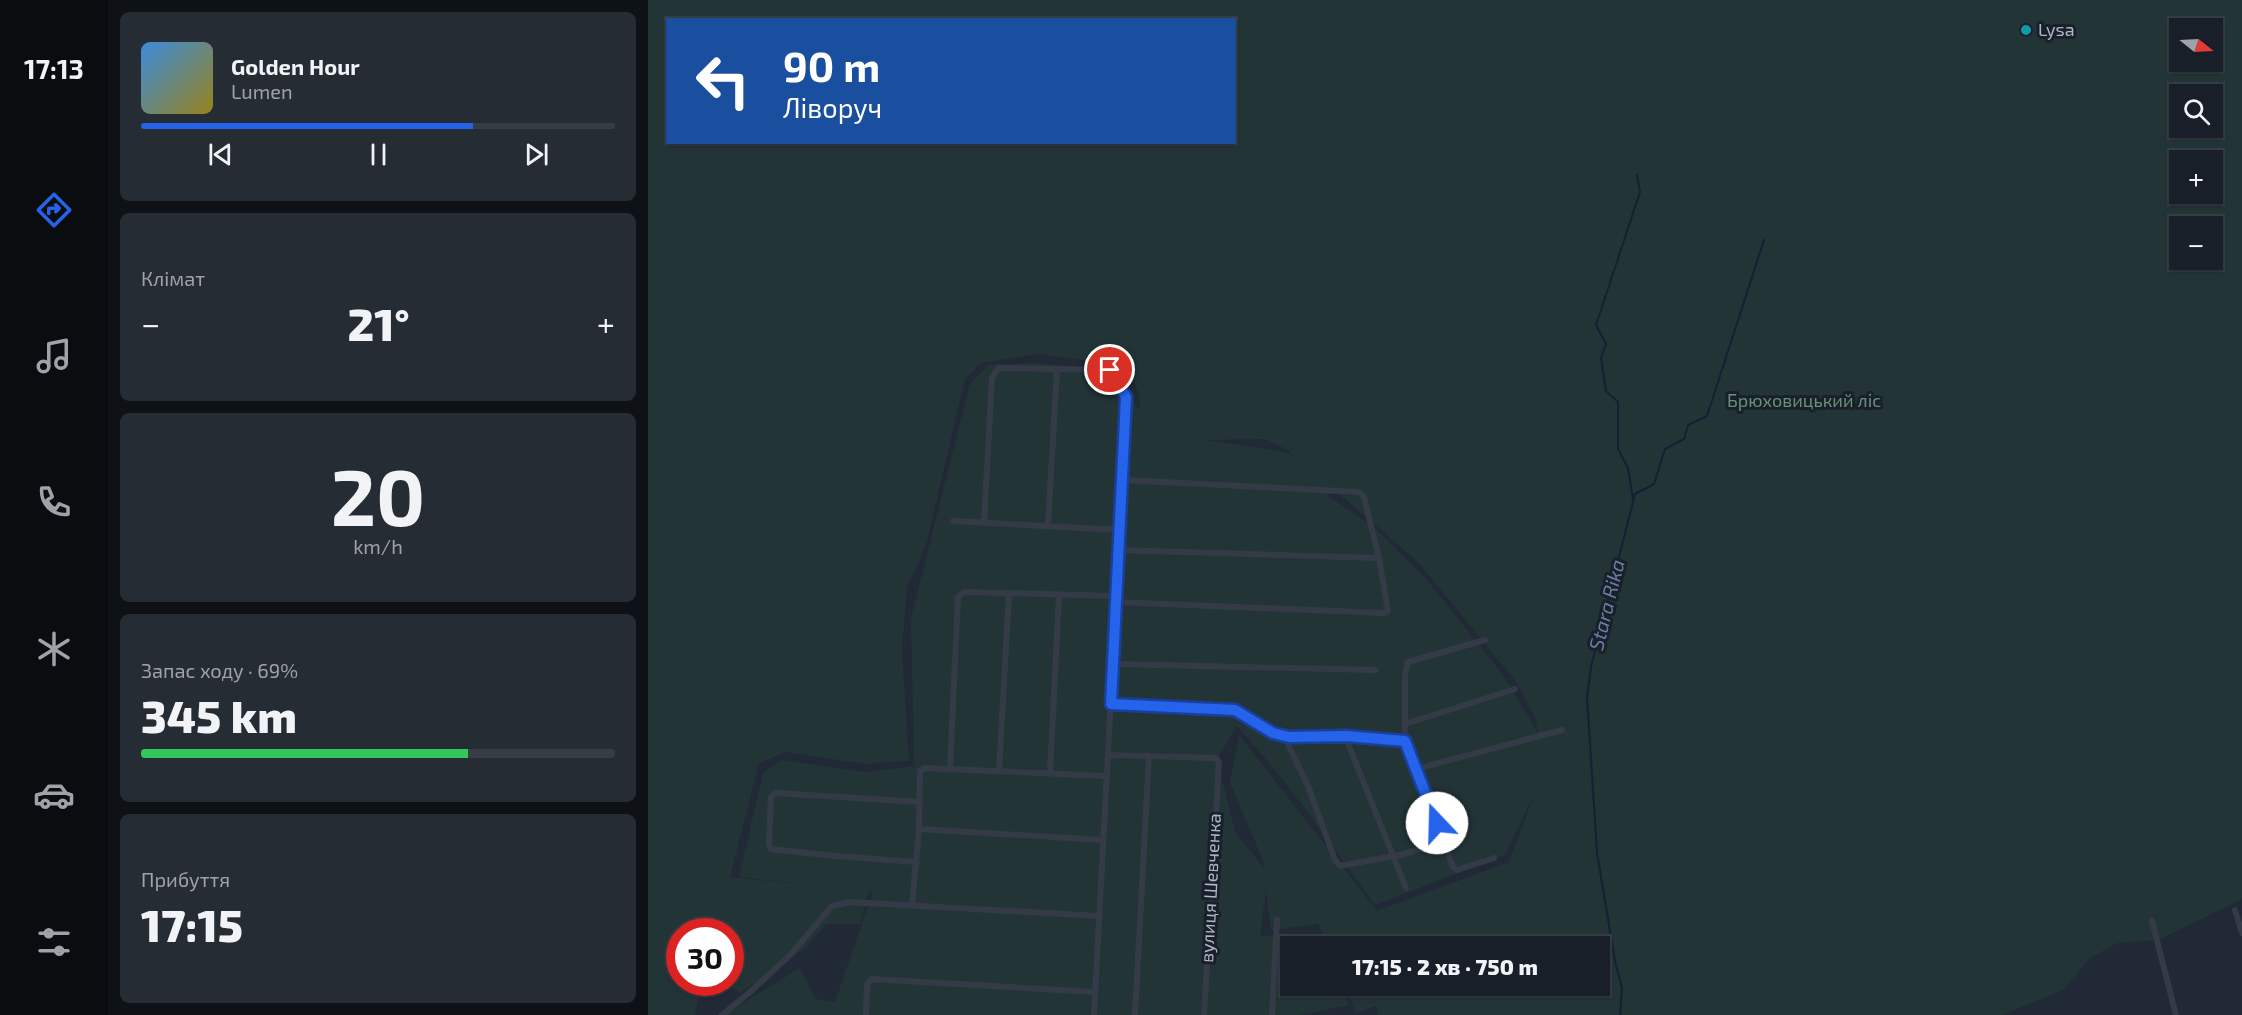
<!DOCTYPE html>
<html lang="uk">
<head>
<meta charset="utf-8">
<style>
  body { margin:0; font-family:"Exo 2",sans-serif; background:#262c34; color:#f1f3f6; height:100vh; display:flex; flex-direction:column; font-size:22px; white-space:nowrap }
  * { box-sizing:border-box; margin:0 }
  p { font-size:20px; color:#9fa2a8 }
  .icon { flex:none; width:33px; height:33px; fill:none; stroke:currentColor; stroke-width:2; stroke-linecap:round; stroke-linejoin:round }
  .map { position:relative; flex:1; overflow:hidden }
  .drawer { display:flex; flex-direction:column; gap:12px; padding:12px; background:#0e1116; width:540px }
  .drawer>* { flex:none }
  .top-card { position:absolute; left:18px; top:18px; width:570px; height:126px; border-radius:0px; box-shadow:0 2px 4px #0004,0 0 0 2px #373d45; background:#1a4fa0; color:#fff; overflow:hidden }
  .needle { width:39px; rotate:108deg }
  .tools { position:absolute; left:1521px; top:18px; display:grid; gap:12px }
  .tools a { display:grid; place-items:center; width:54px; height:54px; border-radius:0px; background:#191f28; box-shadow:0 2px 4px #0004,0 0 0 2px #373d45; font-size:30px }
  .speed { position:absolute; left:18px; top:918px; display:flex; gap:12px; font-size:30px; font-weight:700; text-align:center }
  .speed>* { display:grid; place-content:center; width:78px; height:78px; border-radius:50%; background:#191f28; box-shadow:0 2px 4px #0004,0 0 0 2px #373d45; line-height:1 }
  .speed .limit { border:9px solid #d22; background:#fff; color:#111 }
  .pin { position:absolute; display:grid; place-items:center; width:51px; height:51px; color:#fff; margin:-26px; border:3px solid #fff; border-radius:50%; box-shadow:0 2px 6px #0007 }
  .me { position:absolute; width:66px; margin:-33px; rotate:339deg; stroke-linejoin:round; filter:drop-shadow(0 0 4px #0008) }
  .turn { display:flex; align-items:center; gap:21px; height:126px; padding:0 18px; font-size:27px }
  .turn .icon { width:78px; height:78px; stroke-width:2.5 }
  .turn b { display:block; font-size:42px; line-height:51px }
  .big { font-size:45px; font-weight:800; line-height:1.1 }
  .drawer .card { flex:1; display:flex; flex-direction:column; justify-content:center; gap:9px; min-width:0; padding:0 21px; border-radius:9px; background:#262c34 }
  .drawer .dial { align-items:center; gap:0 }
  .dial b { font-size:78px; line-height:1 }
  .song { display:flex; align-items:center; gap:18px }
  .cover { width:72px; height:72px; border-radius:9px; background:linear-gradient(135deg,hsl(210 70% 55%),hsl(50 70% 35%)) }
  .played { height:6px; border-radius:3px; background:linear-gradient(90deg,#2563eb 70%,#373d45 70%) }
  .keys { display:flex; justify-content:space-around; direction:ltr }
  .heat { display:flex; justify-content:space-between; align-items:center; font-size:33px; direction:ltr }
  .charge { height:9px; border-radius:4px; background:linear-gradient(90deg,#34c759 69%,#373d45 0) }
  .trip { position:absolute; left:632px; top:936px; width:330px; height:60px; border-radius:0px; background:#191f28; box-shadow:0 2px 4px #0004,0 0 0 2px #373d45; font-weight:800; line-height:60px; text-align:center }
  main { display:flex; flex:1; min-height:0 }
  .menu { display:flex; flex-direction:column; width:108px; justify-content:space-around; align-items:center; background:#0a0c10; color:#9fa2a8 }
  .menu .icon { width:42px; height:42px }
  .menu .selected { color:#2563eb }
  .menu b { font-size:27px; color:#f1f3f6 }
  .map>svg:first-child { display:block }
  .green { fill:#233437; fill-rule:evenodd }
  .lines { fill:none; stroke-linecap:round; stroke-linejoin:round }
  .stream { stroke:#152033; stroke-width:2 }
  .street { stroke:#343b47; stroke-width:6 }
  .route-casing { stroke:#184099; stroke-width:15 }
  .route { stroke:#2563eb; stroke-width:10 }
  .culture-dot { fill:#0f9aa8; stroke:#1a202b; stroke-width:2 }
  .labels { text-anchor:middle; stroke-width:6; stroke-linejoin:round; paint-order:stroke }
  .poi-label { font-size:18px; fill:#afb6c4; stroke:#1a202b; text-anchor:start }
  .park-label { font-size:18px; fill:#679373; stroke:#1a202b }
  .street-label { font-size:18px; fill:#afb6c4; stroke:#1a202b }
  .water-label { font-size:20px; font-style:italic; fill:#697fa2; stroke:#1a202b }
</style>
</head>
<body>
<main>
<nav class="menu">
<b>17:13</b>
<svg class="icon selected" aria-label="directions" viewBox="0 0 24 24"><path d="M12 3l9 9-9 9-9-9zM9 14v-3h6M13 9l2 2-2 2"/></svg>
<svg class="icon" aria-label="music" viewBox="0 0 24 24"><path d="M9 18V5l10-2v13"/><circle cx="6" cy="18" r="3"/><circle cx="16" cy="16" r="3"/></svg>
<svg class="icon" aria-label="phone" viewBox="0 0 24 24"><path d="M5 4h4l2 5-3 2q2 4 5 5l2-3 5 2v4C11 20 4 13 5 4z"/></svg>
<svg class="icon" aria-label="climate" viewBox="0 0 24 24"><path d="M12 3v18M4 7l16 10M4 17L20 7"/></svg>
<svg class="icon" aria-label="car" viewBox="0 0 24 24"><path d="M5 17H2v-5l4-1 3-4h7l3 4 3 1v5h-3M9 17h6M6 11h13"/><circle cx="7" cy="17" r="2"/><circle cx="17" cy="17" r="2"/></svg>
<svg class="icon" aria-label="filters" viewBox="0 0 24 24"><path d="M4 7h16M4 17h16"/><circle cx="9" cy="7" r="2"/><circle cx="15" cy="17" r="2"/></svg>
</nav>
<section class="drawer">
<div class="card">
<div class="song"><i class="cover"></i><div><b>Golden Hour</b><p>Lumen</p></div></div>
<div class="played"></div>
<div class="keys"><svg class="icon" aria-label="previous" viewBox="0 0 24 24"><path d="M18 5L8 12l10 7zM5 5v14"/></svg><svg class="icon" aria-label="pause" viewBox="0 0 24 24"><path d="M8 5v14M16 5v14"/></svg><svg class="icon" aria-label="next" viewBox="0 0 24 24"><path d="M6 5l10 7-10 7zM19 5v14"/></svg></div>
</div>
<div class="card"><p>Клімат</p>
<div class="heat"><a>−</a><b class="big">21°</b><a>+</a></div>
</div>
<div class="card dial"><b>20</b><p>km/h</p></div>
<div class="card"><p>Запас ходу · 69%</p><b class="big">345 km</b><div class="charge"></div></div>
<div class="card"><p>Прибуття</p><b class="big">17:15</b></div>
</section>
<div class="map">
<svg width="1594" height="1015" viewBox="0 0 1594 1015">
  <rect width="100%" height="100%" fill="#212936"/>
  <path class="green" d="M0 0H1594V899L1510 940 1469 943 1442 958 1415 990 1354 1015H730L728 1006 708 1013 697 986H951V946H680L670 924 623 930 618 890 612 936 672 938 675 946H642V986H693L701 1005 652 1015H76L152 968 167 999 187 1002 225 892 221 891 212 924H179L157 948 92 993 79 983 82 982V932H32V982L68 983 50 999 47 1015H0ZM20 20H586V142H20ZM1532 28H1564V62H1532ZM1532 94H1564V128H1532ZM1532 160H1564V194H1532ZM1532 226H1564V260H1532ZM389 354 475 365C485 379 494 392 491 410L467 371 389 363 340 365 322 384 263 618 266 766 217 772 133 760 115 773 91 877 182 887 82 877 111 763 137 752 218 764 261 761 254 649 259 588 278 545 317 379 333 363ZM617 439 640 450 650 463 642 454 621 449 556 440ZM670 485 695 497 769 561 867 680 888 719 890 733 855 675 779 580 726 527 680 496ZM589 726C640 782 683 844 727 905L857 855 887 793 861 862 729 911 591 735 582 782 615 861 616 868 587 832 569 759Z"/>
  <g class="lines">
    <g class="stream">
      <path d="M985 499 980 468 970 449V402L958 391 953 358 958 344 948 325 992 192 989 175"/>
      <path d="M972 1015 974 988 967 961 949 853 939 697 943 667 987 494 1006 484 1017 449 1036 439 1040 425 1059 416 1116 240"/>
    </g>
    <g class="street">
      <path d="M305 521 472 530"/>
      <path d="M336 523 344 378 350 368 462 370 479 397 446 1015"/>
      <path d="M400 526 409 369"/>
      <path d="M471 550 731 558"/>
      <path d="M468 602 735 613 740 611 731 558 716 497 711 492 474 480"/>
      <path d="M465 664 728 670"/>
      <path d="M463 704 587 710 625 733 641 737 697 736 758 888"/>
      <path d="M757 724 867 689"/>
      <path d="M636 736 660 786 687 860 692 866 752 855 796 842"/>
      <path d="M697 736 757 741 805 867 809 870 846 858"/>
      <path d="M757 741V675L760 662 837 640"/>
      <path d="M460 755 568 758 571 762 556 1015"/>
      <path d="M302 768 310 597 316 592 468 596"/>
      <path d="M768 769 914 730"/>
      <path d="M351 771 361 594"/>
      <path d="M402 773 411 596"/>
      <path d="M271 829 272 771 276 768 459 776"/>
      <path d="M269 862 187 856 123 849 121 844 123 797 128 793 272 802"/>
      <path d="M264 905 271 829 455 840"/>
      <path d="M1587 910 1594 933"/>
      <path d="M1504 921 1528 1015"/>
      <path d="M74 1015 101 993 142 955 184 906 202 902 451 916"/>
      <path d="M218 1015 219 985 223 979 447 992"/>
      <path d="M487 1015 501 756"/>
      <path d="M624 1015 629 920"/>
    </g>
  </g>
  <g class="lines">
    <g class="route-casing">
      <path id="route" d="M462 370 478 397 463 704 587 710 625 733 641 737 698 736 757 741 789 823"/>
    </g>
    <use href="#route" class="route"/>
  </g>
  <circle class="culture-dot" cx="1378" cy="30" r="6"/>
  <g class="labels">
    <g class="poi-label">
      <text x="1390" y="36">Lysa</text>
    </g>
    <g class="park-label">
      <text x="1156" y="407">Брюховицький ліс</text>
    </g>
    <g class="street-label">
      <text transform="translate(563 888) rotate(-87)" y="6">вулиця Шевченка</text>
    </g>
    <g class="water-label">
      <text transform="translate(959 605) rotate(-76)" y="7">Stara Rika</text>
    </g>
  </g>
</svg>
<div class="tools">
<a><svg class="needle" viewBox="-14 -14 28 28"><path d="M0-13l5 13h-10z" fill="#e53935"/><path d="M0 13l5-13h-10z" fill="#9fa2a8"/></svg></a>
<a><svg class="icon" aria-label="search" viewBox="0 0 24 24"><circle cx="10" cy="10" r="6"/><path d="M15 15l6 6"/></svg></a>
<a>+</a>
<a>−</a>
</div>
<div class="speed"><div class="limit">30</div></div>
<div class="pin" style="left:462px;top:370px;background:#d93025"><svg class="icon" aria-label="arrive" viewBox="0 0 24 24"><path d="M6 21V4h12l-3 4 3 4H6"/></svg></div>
<svg class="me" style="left:789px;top:823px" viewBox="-20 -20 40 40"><circle r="19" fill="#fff"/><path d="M0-13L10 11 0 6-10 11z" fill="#2563eb"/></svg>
<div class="trip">17:15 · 2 хв · 750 m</div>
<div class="top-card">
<div class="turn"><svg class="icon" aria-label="left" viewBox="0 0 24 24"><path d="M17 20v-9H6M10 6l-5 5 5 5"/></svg><div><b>90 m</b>Ліворуч</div></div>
</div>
</div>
</main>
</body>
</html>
